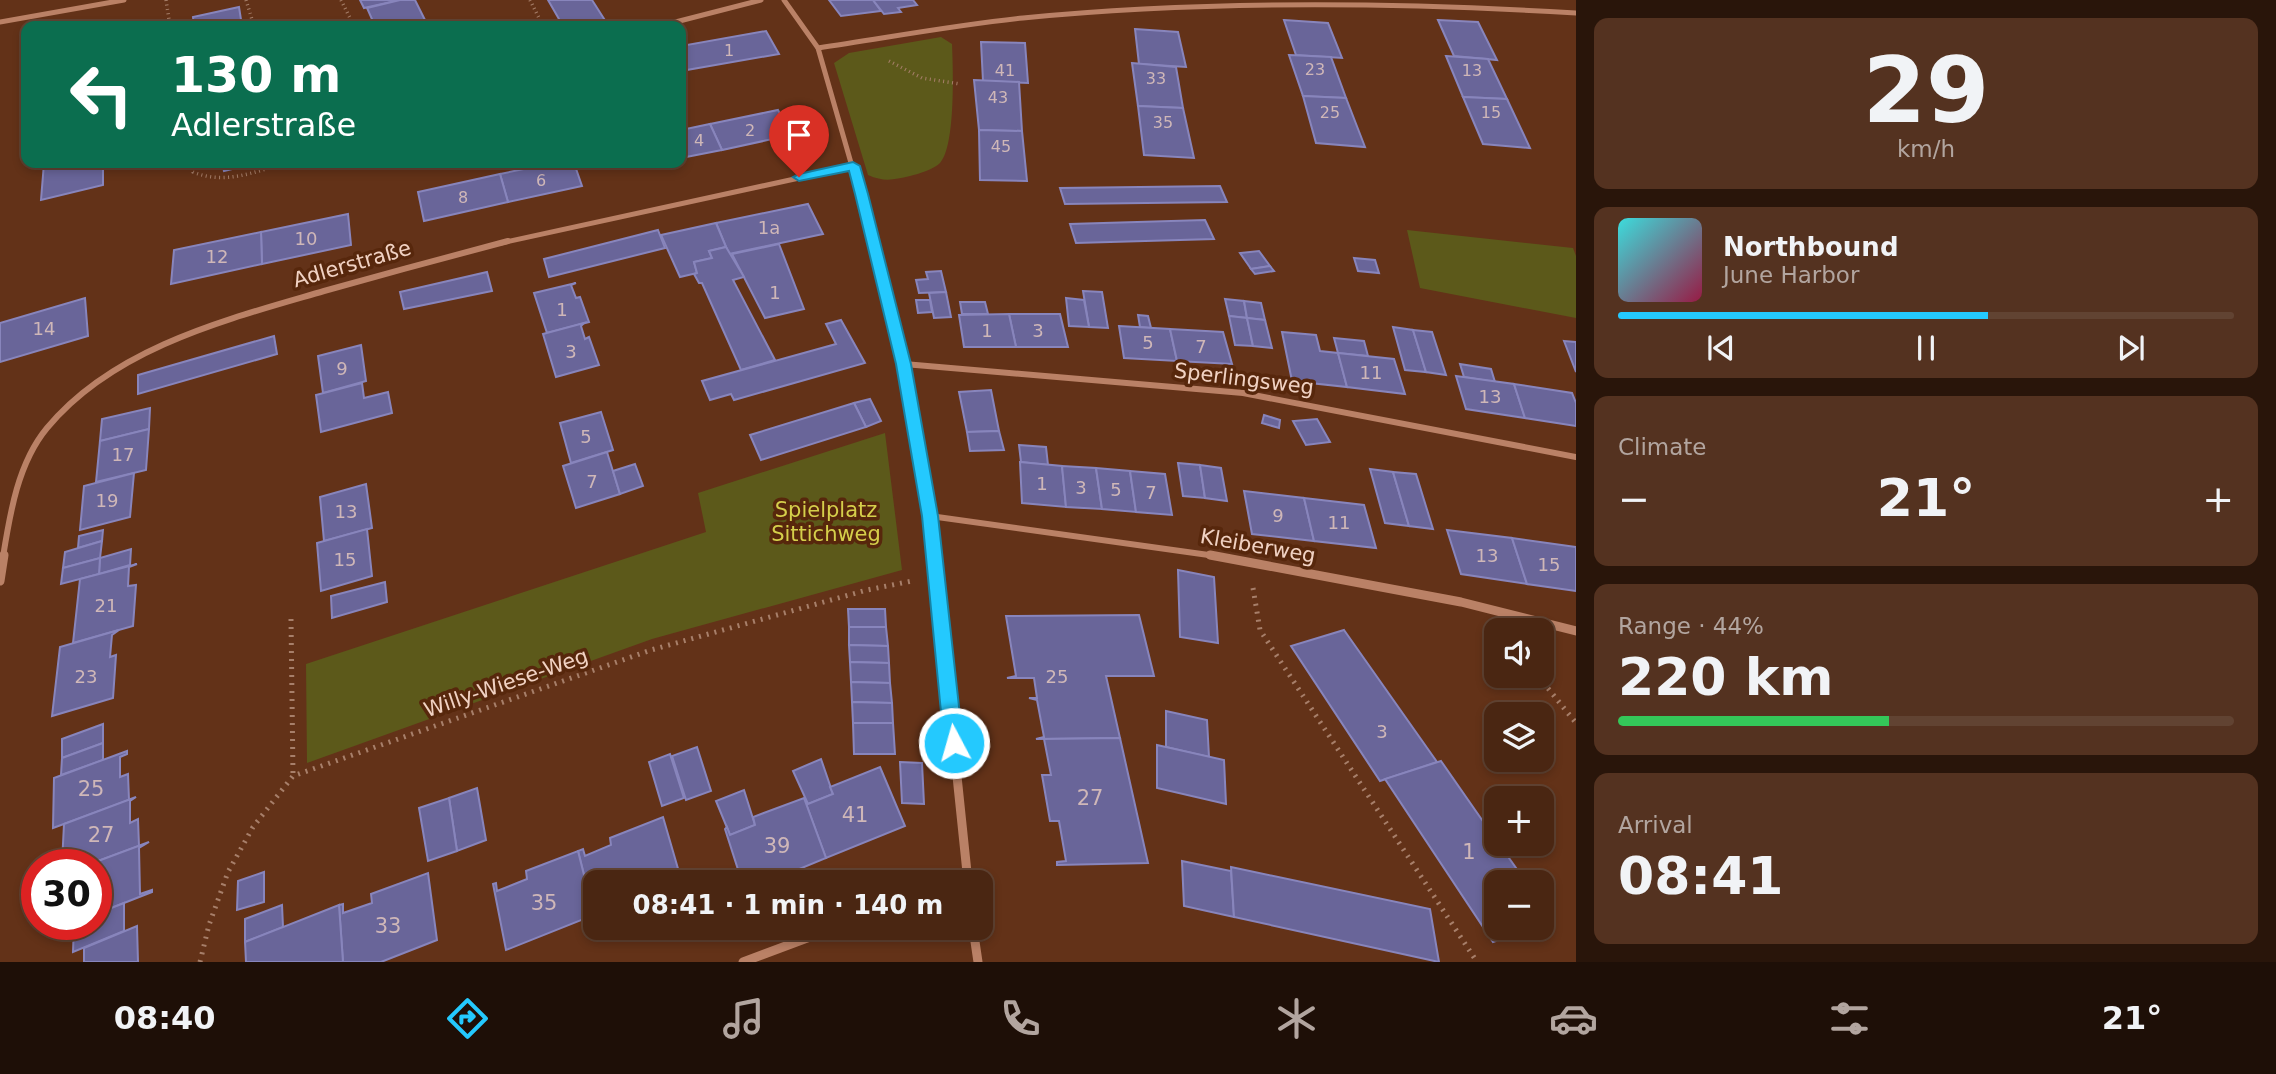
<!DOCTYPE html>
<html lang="en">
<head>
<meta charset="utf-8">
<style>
  body { margin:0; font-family:"DejaVu Sans",sans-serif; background:#543220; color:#f1f3f6; height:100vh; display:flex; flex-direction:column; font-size:26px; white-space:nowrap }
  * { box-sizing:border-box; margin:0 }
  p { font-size:23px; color:#b2a59f }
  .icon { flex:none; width:38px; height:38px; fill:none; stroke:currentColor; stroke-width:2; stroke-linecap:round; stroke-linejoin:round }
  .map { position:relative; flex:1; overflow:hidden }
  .drawer { display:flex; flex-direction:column; gap:18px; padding:18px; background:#29150a; width:700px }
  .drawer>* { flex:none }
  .top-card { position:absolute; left:21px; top:21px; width:665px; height:147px; border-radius:14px; box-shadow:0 4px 10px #0003,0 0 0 2px #614332; background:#0b6e4f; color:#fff; overflow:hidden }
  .fabs { position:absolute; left:1484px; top:618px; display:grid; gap:14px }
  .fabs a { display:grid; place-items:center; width:70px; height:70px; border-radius:14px; background:#4a2612; box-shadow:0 4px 10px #0003,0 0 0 2px #614332; font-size:35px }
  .speed { position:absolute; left:21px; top:849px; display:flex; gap:14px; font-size:35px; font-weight:700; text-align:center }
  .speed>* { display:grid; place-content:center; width:91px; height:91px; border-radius:50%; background:#4a2612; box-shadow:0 4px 10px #0003,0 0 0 2px #614332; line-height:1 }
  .speed .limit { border:10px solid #d22; background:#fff; color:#111 }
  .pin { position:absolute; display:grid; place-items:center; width:60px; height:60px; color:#fff; margin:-72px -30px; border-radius:50% 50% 50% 0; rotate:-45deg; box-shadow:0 0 7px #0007 }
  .pin .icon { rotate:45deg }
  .me { position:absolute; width:77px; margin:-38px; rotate:354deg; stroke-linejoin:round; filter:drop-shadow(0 0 5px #0008) }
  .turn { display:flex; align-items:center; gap:24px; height:147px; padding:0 35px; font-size:32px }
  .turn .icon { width:91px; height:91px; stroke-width:2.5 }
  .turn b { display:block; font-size:49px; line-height:60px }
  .big { font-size:52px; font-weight:700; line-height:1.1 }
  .drawer .widget { flex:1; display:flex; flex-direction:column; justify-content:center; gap:10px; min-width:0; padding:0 24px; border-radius:14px; background:#543220 }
  .drawer .dial { align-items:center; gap:0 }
  .dial b { font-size:91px; line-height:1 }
  .song { display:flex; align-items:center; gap:21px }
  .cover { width:84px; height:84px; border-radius:10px; background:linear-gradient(135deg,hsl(180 70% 55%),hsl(340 70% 35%)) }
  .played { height:7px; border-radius:4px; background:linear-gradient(90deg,#24c9fe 60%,#614332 60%) }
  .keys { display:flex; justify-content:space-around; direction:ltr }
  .heat { display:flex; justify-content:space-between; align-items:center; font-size:38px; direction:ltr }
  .charge { height:10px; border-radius:5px; background:linear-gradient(90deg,#34c759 44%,#614332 0) }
  .trip { position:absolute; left:583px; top:870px; width:410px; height:70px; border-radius:14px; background:#4a2612; box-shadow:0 4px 10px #0003,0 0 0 2px #614332; font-weight:700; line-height:70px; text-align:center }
  .tab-bar { display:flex; height:112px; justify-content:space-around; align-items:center; background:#1e0f07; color:#b2a59f }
  .tab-bar .icon { width:49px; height:49px }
  .tab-bar .selected { color:#24c9fe }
  .tab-bar b { font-size:32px; color:#f1f3f6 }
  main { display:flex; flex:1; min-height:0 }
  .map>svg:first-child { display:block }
  .green { fill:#5c591a }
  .building { fill:#696599; stroke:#8885bc; stroke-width:2 }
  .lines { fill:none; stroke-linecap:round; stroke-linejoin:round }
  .path-far1 { stroke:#a77f6a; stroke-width:3.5; stroke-dasharray:1 3.5; stroke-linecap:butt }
  .path { stroke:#a77f6a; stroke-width:5; stroke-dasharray:2 6; stroke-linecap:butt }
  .minor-far2 { stroke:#ba8166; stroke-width:5 }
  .minor-far1 { stroke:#ba8166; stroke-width:6 }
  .minor { stroke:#ba8166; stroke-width:9 }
  .route { fill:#24c9fe; stroke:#1783a5; stroke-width:2 }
  .labels { text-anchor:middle; stroke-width:7; stroke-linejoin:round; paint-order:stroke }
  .far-number-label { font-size:16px; fill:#cfb7b8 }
  .number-label { font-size:18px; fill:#cfb7b8 }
  .street-label { font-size:21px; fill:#f1d2c3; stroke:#57270c }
  .park-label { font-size:21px; fill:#d5cf4b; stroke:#57270c }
  .near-number-label { font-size:21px; fill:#cfb7b8 }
</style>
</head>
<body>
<main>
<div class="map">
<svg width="1576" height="962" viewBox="0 0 1576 962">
  <rect width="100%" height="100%" fill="#633218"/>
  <g class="green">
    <path d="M941 37 952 44C953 67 956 146 940 163 934 169 919 174 910 176 893 180 884 182 868 175L834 63 849 53Z"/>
    <path d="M1407 230 1573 248 1576 256V318L1420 288Z"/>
    <path d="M885 433 902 570 652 639 307 763 306 664 706 532 698 493Z"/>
  </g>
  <g class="building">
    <path d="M360 0H400L364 8Z"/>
    <path d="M400 0H415L428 26H375L367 8Z"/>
    <path d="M548 0H592L608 25 563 26Z"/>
    <path d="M829 0H873L881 11 841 16Z"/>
    <path d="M873 0H913L917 5 898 8 901 12 884 14Z"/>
    <path d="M239 7 242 26H194L193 17Z"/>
    <path d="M1284 20 1328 23 1342 58 1296 55Z"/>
    <path d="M1438 20 1478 22 1497 60 1454 56Z"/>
    <path d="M1135 29 1178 32 1186 67 1139 64Z"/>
    <path d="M766 31 779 54 681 71V46Z"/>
    <path d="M981 42 1025 43 1028 83 983 81Z"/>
    <path d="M1289 55 1331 57 1346 98 1303 96Z"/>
    <path d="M1446 56 1488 59 1507 99 1463 97Z"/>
    <path d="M1132 63 1176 67 1183 108 1138 106Z"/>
    <path d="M974 80 1019 82 1022 131 979 130Z"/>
    <path d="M1303 96 1346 98 1365 147 1316 143Z"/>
    <path d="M1463 97 1507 99 1530 148 1483 144Z"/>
    <path d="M1138 106 1183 108 1194 158 1144 155Z"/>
    <path d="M778 110 791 135 722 150 710 124Z"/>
    <path d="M710 124 722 150 681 158V130Z"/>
    <path d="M979 130 1022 131 1027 181 980 180Z"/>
    <path d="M44 163H103V185L41 200Z"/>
    <path d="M222 163H257L224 171Z"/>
    <path d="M553 163H574L582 186 508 202 500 174Z"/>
    <path d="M500 174 508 202 424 221 418 192Z"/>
    <path d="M1220 186 1227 202 1065 204 1060 188Z"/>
    <path d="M808 204 823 234 729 254 716 223Z"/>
    <path d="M348 214 351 245 262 264 261 232Z"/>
    <path d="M1205 220 1214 239 1076 243 1070 224Z"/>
    <path d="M716 223 726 247 709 251 712 258 694 262 697 273 680 277 661 235Z"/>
    <path d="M658 230 665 248 549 277 544 259Z"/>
    <path d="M261 232 262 264 171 284 174 250Z"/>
    <path d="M779 244 804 309 765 318 732 254Z"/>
    <path d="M726 247 744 277 733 280 775 360 741 370 702 283H699L694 274 697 273 694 262 712 258 709 251Z"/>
    <path d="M1259 251 1270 266 1251 269 1240 253Z"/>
    <path d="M1354 258 1375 260 1379 273 1358 271Z"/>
    <path d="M1270 266 1274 271 1255 274 1251 269Z"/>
    <path d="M941 271 946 292 919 293 916 280 928 279 926 272Z"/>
    <path d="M487 272 492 291 404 309 400 292Z"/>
    <path d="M576 283 571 285 576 298 580 297 589 322 547 333 534 293Z"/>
    <path d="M1083 291 1102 292 1108 328 1089 327Z"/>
    <path d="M946 292 951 317 934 318 929 293Z"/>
    <path d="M85 298 88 336 0 362V323Z"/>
    <path d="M1066 298 1084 300 1089 327 1069 326Z"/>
    <path d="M1225 299 1244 301 1247 318 1229 316Z"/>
    <path d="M916 300H930L932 312 918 313Z"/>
    <path d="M1244 301 1261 303 1265 320 1247 318Z"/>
    <path d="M960 302H985L988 314H962Z"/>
    <path d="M1009 314H1060L1068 347H1016Z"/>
    <path d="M1009 314 1016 347H964L959 315Z"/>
    <path d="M1138 315 1148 316 1151 328 1140 327Z"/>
    <path d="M1229 316 1247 318 1253 346 1235 345Z"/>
    <path d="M1247 318 1265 320 1272 348 1253 346Z"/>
    <path d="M841 320 865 363 734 400 731 394 710 400 702 381 836 344 826 324Z"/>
    <path d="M584 323 581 326 585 339 589 337 599 365 556 377 543 334Z"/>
    <path d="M1119 326 1170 329 1177 361 1124 358Z"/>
    <path d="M1393 327 1413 330 1426 372 1405 370Z"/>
    <path d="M1170 329 1223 332 1232 364 1177 361Z"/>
    <path d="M1413 330 1432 332 1446 375 1426 372Z"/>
    <path d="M1282 332 1316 335 1320 351 1338 353 1347 387 1292 381Z"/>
    <path d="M274 336 277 354 138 394V375Z"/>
    <path d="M1334 338 1364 341 1368 356 1338 353Z"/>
    <path d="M1564 341 1576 342V372Z"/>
    <path d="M361 345 366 381 323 393 318 356Z"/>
    <path d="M1338 353 1394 359 1405 394 1347 387Z"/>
    <path d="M1460 364 1491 369 1495 382 1464 377Z"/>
    <path d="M1456 376 1514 384 1525 418 1466 409Z"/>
    <path d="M362 383 364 398 388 392 392 413 321 432 316 395Z"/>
    <path d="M1514 384 1572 393 1576 403V426L1525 418Z"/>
    <path d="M991 390 999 431 967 432 959 392Z"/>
    <path d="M870 399 881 421 866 427 854 403Z"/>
    <path d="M854 403 866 427 761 460 750 435Z"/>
    <path d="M150 408 149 429 100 441 102 419Z"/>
    <path d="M601 412 613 450 571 463 560 423Z"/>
    <path d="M1264 415 1280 420 1279 428 1262 423Z"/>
    <path d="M1317 419 1330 442 1306 445 1293 421Z"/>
    <path d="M149 429 146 470 96 482 100 441Z"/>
    <path d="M999 431 1004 450 970 451 967 432Z"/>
    <path d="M1019 445 1046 447 1048 465 1021 462Z"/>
    <path d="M607 452 620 494 576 508 563 466Z"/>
    <path d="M1020 462 1062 466 1066 507 1022 503Z"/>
    <path d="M1178 463 1200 465 1205 498 1183 496Z"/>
    <path d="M635 464 643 486 620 494 613 471Z"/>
    <path d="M1200 465 1221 468 1227 501 1205 498Z"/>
    <path d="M1062 466 1096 468 1102 509 1066 507Z"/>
    <path d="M1096 468 1130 471 1136 512 1102 509Z"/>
    <path d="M1370 469 1393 472 1409 526 1385 523Z"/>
    <path d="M1130 471 1165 474 1172 515 1136 512Z"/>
    <path d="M1393 472 1416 474 1433 529 1409 526Z"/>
    <path d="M134 473 130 517 80 530 84 486Z"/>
    <path d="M366 484 372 528 324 541 320 497Z"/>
    <path d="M1244 491 1304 498 1314 541 1252 534Z"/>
    <path d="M1304 498 1364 505 1376 548 1314 541Z"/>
    <path d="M367 529 372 576 321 591 317 543Z"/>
    <path d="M103 530 102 541 78 548 79 536Z"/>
    <path d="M1447 530 1512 538 1527 584 1461 574Z"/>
    <path d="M1512 538 1576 547V591L1527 584Z"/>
    <path d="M102 541 100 558 63 568 65 552Z"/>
    <path d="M131 549 130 565 99 574 100 558Z"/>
    <path d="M100 558 99 574 61 584 63 568Z"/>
    <path d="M137 564 129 567 128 586 136 585 133 626 73 643 80 579Z"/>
    <path d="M1178 570 1214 577 1218 643 1180 637Z"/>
    <path d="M385 582 387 602 332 618 331 596Z"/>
    <path d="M848 609H885L886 627H849Z"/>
    <path d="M1139 615 1154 676H1106L1120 738 1036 739 1044 737 1037 700 1029 698H1037L1034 678H1007L1016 676 1006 616Z"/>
    <path d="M849 627H886L888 646 849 645Z"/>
    <path d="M119 630 112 635 110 657 116 655 113 698 52 716 60 647Z"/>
    <path d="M1344 630 1437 762 1380 781 1291 646Z"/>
    <path d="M849 645 888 646 889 663 850 662Z"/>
    <path d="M850 662 889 663 890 683 851 682Z"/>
    <path d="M851 682 890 683 892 703 852 702Z"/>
    <path d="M852 702 892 703 893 723H853Z"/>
    <path d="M1166 711 1207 720 1209 757 1166 747Z"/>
    <path d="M853 723H893L895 754H854Z"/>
    <path d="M103 724V743L62 758V739Z"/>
    <path d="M1120 738 1148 863 1057 865V862L1066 861 1059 821H1050L1042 775H1051L1044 739Z"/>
    <path d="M103 743V760L61 775 62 758Z"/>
    <path d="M1157 745 1224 760 1226 804 1157 788Z"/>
    <path d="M697 747 711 791 686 800 672 756Z"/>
    <path d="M127 751V754L120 757V777L128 774 129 800 53 828 54 778Z"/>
    <path d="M670 754 684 798 662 806 649 762Z"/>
    <path d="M821 759 833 794 808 804 793 771Z"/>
    <path d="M1441 761 1496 840V844H1499L1526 882H1496V928H1533L1493 942 1385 779Z"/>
    <path d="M900 762 922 763 924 804 902 803Z"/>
    <path d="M880 767 905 826 826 858 804 798 808 804 833 794 830 787Z"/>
    <path d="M477 788 486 840 457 851 449 798Z"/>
    <path d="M744 790 755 825 730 835 716 801Z"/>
    <path d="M136 797 130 801V823L138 819 139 846 90 864H62L64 824Z"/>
    <path d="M449 798 457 851 428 861 419 808Z"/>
    <path d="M804 798 826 858 768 882H742L725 829 727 827 730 835 755 825 753 817Z"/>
    <path d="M663 817 681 879 674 882H595L594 915 578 851 583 849 585 856 611 845 610 838Z"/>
    <path d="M149 842 139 848 140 894 152 890V892L96 914V864H90Z"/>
    <path d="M578 851 594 915 506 950 493 884 496 883 497 891 527 879 526 871Z"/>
    <path d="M1182 861 1231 871 1234 917 1184 906Z"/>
    <path d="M1231 867 1430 909 1439 962 1234 917Z"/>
    <path d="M264 872V902L237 910 238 881Z"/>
    <path d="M428 873 437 940 381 962H343L339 905 343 904V913L372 903 371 894Z"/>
    <path d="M124 903V931L73 952 74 924H96V914Z"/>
    <path d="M1542 904 1553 920 1542 924Z"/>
    <path d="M282 905 283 927 245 942V919Z"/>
    <path d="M339 905 343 962H246L245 942Z"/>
    <path d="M137 926 138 962H84V948Z"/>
  </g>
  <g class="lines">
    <g class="path-far1">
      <path d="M166 0 170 26"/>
      <path d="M246 0 254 26"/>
      <path d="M341 0 354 26"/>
      <path d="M530 0 543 26"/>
      <path d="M889 61 922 78 960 84"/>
      <path d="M191 163 193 172C224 185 255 172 285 163"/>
    </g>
    <g class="path">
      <path d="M1253 588 1260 630 1477 962"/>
      <path d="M291 619 293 775"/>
      <path d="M1538 676 1576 723"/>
      <path d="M200 962 209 925 228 872 253 827 293 776 651 650 867 590 912 581"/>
    </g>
    <g class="minor-far2">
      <path d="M784 0 818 48 874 243"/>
      <path d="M0 22 124 0"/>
      <path d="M660 26 761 0"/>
      <path d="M818 48C886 38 955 25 1023 18 1207 0 1392 2 1576 13"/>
      <path d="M501 243 854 166"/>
    </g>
    <g class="minor-far1">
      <path d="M874 241C899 345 923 450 934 557"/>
      <path d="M904 364 1243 393 1576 457"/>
      <path d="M930 516 1223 557"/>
      <path d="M3 557C10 513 18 463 47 428 114 347 228 319 324 291 385 274 447 257 508 241"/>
    </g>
    <g class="minor">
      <path d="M934 555 968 882"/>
      <path d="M1210 555 1461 602 1576 631"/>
      <path d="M0 581 4 555"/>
      <path d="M973 928 978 962"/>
      <path d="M743 962 834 928"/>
    </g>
  </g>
  <path class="route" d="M853 162 860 166 868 194 911 364 938 516 963 743 961 749 954 752 947 749 944 743 922 516 896 364 855 194 849 171 799 181 793 177 799 174Z"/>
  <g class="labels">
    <g class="far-number-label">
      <text x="729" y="56">1</text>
      <text x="1315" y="75">23</text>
      <text x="1005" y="76">41</text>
      <text x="1472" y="76">13</text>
      <text x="1156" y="84">33</text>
      <text x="998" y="103">43</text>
      <text x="1330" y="118">25</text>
      <text x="1491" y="118">15</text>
      <text x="1163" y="128">35</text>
      <text x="750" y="136">2</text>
      <text x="699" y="146">4</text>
      <text x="1001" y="152">45</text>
      <text x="541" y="186">6</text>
      <text x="463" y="203">8</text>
    </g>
    <g class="number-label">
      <text x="769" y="234">1a</text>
      <text x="306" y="245">10</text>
      <text x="217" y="263">12</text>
      <text x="775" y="299">1</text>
      <text x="562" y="316">1</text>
      <text x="44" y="335">14</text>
      <text x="987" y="337">1</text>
      <text x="1038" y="337">3</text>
      <text x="1148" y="349">5</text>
      <text x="1201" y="353">7</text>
      <text x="571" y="358">3</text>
      <text x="342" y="375">9</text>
      <text x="1371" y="379">11</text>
      <text x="1490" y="403">13</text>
      <text x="586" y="443">5</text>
      <text x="123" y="461">17</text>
      <text x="592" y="488">7</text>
      <text x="1042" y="490">1</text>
      <text x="1081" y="494">3</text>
      <text x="1116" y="496">5</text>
      <text x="1151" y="499">7</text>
      <text x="107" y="507">19</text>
      <text x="346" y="518">13</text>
      <text x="1278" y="522">9</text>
      <text x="1339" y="529">11</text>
      <text x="1487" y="562">13</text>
      <text x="345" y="566">15</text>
      <text x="1549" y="571">15</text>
      <text x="106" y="612">21</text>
      <text x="86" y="683">23</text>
      <text x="1057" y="683">25</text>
      <text x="1382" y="738">3</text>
    </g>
    <g class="street-label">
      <text transform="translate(352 264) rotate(-16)" y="7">Adlerstraße</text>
      <text transform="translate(1244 379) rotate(7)" y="7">Sperlingsweg</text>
      <text transform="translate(1258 546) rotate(10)" y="7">Kleiberweg</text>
      <text transform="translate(506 683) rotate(-19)" y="7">Willy-Wiese-Weg</text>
    </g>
    <g class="park-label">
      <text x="826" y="517">Spielplatz<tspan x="826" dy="24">Sittichweg</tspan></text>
    </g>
    <g class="near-number-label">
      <text x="91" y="796">25</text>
      <text x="1090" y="805">27</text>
      <text x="855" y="822">41</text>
      <text x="101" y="842">27</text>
      <text x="777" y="853">39</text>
      <text x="1469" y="859">1</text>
      <text x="544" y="910">35</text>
      <text x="388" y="933">33</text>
    </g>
  </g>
</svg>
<div class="fabs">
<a><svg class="icon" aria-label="sound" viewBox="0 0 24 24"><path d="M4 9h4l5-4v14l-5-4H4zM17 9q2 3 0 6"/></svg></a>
<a><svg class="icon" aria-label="layers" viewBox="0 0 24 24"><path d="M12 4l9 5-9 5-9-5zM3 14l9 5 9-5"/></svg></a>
<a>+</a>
<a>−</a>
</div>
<div class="speed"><div class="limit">30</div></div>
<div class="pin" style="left:799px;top:177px;background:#d93025"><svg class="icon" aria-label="arrive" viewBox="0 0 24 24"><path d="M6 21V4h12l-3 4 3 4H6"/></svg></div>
<svg class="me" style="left:954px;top:743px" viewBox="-20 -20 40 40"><circle r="17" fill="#24c9fe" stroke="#fff" stroke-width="3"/><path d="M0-11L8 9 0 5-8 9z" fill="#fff"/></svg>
<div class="trip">08:41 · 1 min · 140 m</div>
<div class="top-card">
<div class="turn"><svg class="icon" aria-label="left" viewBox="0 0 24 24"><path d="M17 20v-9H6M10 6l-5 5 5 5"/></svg><div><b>130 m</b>Adlerstraße</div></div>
</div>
</div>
<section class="drawer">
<div class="widget dial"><b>29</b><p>km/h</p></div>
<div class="widget">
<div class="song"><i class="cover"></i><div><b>Northbound</b><p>June Harbor</p></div></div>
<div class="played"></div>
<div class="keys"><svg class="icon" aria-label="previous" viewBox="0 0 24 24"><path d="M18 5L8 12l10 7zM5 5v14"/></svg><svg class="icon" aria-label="pause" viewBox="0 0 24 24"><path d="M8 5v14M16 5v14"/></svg><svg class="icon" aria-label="next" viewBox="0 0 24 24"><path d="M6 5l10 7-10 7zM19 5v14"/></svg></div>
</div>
<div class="widget"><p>Climate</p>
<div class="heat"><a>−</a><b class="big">21°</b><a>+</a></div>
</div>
<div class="widget"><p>Range · 44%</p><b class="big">220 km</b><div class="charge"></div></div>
<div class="widget"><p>Arrival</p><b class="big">08:41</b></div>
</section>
</main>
<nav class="tab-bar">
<b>08:40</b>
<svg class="icon selected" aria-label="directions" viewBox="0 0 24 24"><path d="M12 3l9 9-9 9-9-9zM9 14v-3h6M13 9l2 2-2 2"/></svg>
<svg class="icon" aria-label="music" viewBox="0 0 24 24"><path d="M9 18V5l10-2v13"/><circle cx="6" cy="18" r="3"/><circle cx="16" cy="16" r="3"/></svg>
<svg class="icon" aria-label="phone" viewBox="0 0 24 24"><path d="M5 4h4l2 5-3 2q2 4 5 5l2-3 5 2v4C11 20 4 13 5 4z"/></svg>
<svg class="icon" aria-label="climate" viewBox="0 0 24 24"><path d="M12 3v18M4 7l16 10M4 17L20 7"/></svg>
<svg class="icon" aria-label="car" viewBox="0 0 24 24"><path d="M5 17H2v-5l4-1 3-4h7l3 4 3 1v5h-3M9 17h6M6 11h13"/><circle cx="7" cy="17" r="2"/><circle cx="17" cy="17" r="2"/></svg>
<svg class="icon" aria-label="filters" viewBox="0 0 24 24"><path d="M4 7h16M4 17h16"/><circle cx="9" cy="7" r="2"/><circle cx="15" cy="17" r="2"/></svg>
<b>21°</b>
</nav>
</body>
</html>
